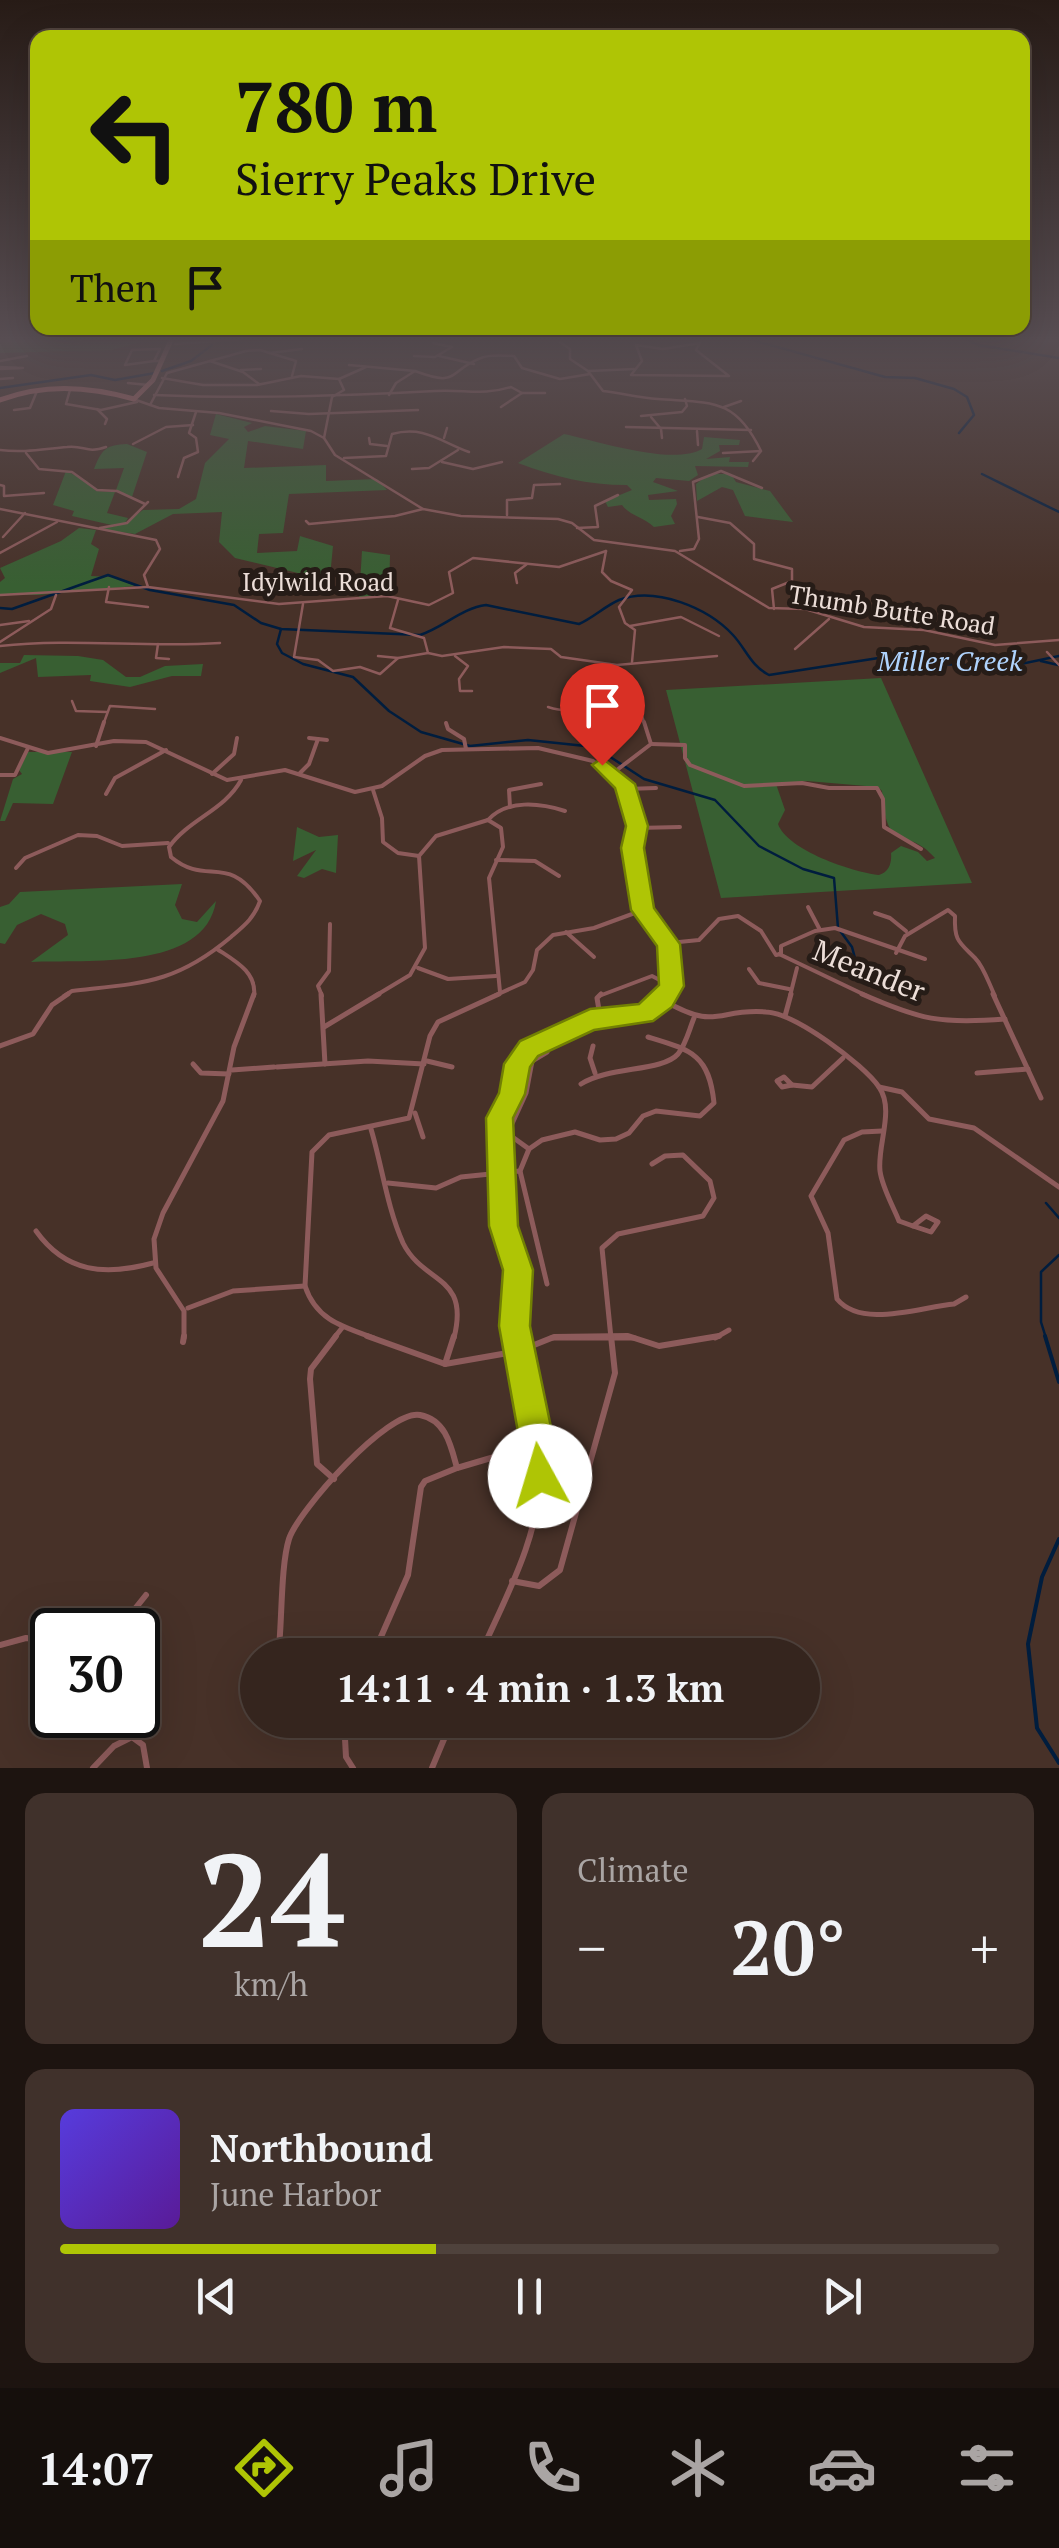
<!DOCTYPE html>
<html lang="en">
<head>
<meta charset="utf-8">
<style>
  body { margin:0; font-family:"PT Serif",serif; background:#40312b; color:#f1f3f6; height:100vh; display:flex; flex-direction:column; font-size:38px; white-space:nowrap }
  * { box-sizing:border-box; margin:0 }
  p { font-size:32px; color:#aaa5a4 }
  .icon { flex:none; width:55px; height:55px; fill:none; stroke:currentColor; stroke-width:2; stroke-linecap:round; stroke-linejoin:round }
  .map { position:relative; height:1768px; overflow:hidden }
  .side { display:flex; flex-direction:column; gap:25px; padding:25px; background:#1d1410; flex:1 }
  .side>* { flex:none }
  .guide { position:absolute; left:30px; top:30px; width:1000px; height:305px; border-radius:20px; box-shadow:0 10px 40px #0002,0 0 0 2px #4f423c; background:#afc505; color:#111; overflow:hidden }
  .speed { position:absolute; left:30px; top:1608px; display:flex; gap:20px; font-size:50px; font-weight:700; text-align:center }
  .speed>* { display:grid; place-content:center; width:130px; height:130px; border-radius:50%; background:#35251e; box-shadow:0 10px 40px #0002,0 0 0 2px #4f423c; line-height:1 }
  .speed .limit { border:5px solid #111; border-radius:15px; background:#fff; color:#111 }
  .pin { position:absolute; display:grid; place-items:center; width:85px; height:85px; color:#fff; margin:-102px -42px; border-radius:50% 50% 50% 0; rotate:-45deg; box-shadow:0 0 10px #0007 }
  .pin .icon { rotate:45deg }
  .me { position:absolute; width:110px; margin:-55px; rotate:354deg; stroke-linejoin:round; filter:drop-shadow(0 0 8px #0008) }
  .turn { display:flex; align-items:center; gap:35px; height:210px; padding:0 40px; font-size:45px }
  .turn .icon { width:130px; height:130px; stroke-width:2.5 }
  .turn b { display:block; font-size:70px; line-height:85px }
  .then { display:flex; align-items:center; height:95px; padding:0 40px; background:#0003; gap:20px; font-size:38px }
  .big { font-size:75px; font-weight:700; line-height:1.1 }
  .side .widget { flex:1; display:flex; flex-direction:column; justify-content:center; gap:15px; min-width:0; padding:0 35px; border-radius:20px; background:#40312b }
  .side .dial { align-items:center; gap:0 }
  .dial b { font-size:130px; line-height:1 }
  .song { display:flex; align-items:center; gap:30px }
  .cover { width:120px; height:120px; border-radius:15px; background:linear-gradient(135deg,hsl(250 70% 55%),hsl(270 70% 35%)) }
  .played { height:10px; border-radius:5px; background:linear-gradient(90deg,#afc505 40%,#4f423c 40%) }
  .keys { display:flex; justify-content:space-around; direction:ltr }
  .heat { display:flex; justify-content:space-between; align-items:center; font-size:55px; direction:ltr }
  .side .tiles { flex:1; display:grid; gap:25px; grid-template-columns:1fr 1fr }
  .widget:last-child { grid-column:span 2 }
  .trip { position:absolute; left:240px; top:1638px; width:580px; height:100px; border-radius:50px; background:#35251e; box-shadow:0 10px 40px #0002,0 0 0 2px #4f423c; font-weight:700; line-height:100px; text-align:center }
  .tab-bar { display:flex; height:160px; justify-content:space-around; align-items:center; background:#150f0c; color:#aaa5a4 }
  .tab-bar .icon { width:70px; height:70px }
  .tab-bar .on { color:#afc505 }
  .tab-bar b { font-size:45px; color:#f1f3f6 }
  .map>svg:first-child { display:block }
  .green { fill:#385f32; fill-rule:evenodd }
  .lines { fill:none; stroke-linecap:round; stroke-linejoin:round }
  .stream-far1 { stroke:#001d3e; stroke-width:2.5 }
  .stream { stroke:#001d3e; stroke-width:4 }
  .street-far3 { stroke:#8d5b5b; stroke-width:2.5 }
  .street-far2 { stroke:#8d5b5b; stroke-width:4 }
  .street-far1 { stroke:#8d5b5b; stroke-width:5 }
  .street { stroke:#8d5b5b; stroke-width:6 }
  .secondary { stroke:#bc6d6f; stroke-width:5 }
  .route { fill:#afc505; stroke:#728003; stroke-width:2.5 }
  .labels { text-anchor:middle; stroke-width:10; stroke-linejoin:round; paint-order:stroke }
  .far-street-label { font-size:25px; fill:#ecded8; stroke:#261c17 }
  .far-water-label { font-size:28px; font-style:italic; fill:#afd3fd; stroke:#261c17 }
  .street-label { font-size:30px; fill:#ecded8; stroke:#261c17 }
</style>
</head>
<body>
<div class="map">
<svg width="1059" height="1768" viewBox="0 0 1059 1768">
  <rect width="100%" height="100%" fill="#473128"/>
  <g class="green">
    <path d="M9 338H155L112 350 0 353V340Z"/>
    <path d="M216 414 252 423 244 427 248 432 265 426 306 431 303 449 248 441 244 468 326 465V481L377 479 387 490 289 494 283 533 259 534 257 553 297 551 300 536 333 546 329 587 302 584V574L235 558 219 542 222 512 173 514 135 534 99 529 116 526 72 516 74 511 53 505 66 471 87 481 96 491 115 492 107 513 128 518 125 523 143 510 179 509 196 499 205 463 229 439 210 435Z"/>
    <path d="M564 434C598 441 672 466 702 449L704 437 740 440 739 445H719L720 451 706 459 730 457 729 462H749L748 467 695 466 698 475 689 481 656 478 653 482 678 491 648 495 649 500 676 499 677 504 671 516 675 524 654 527C644 517 630 516 622 505L608 507 605 501 632 490 627 485C587 485 555 477 518 463Z"/>
    <path d="M127 444 147 452 132 497 116 490 124 468 94 469C102 449 106 445 127 444Z"/>
    <path d="M709 474H731L736 482 770 491 793 522 745 516 733 490 722 487 697 501 696 484Z"/>
    <path d="M79 528 96 530 91 544 99 549 91 576 113 577 135 586 38 595 0 594V582L5 578 0 568 61 541Z"/>
    <path d="M362 551 390 555 389 595 359 599Z"/>
    <path d="M24 655 78 656 103 660 126 677H140L165 666 203 664 201 676H172L130 687 90 681 91 675 38 677 36 658 0 673V663H20Z"/>
    <path d="M881 678 972 883 721 898 666 690ZM807 781 878 787 882 791C887 858 906 824 935 858L927 861 918 852 901 846 891 853C892 863 889 872 879 875 852 872 787 850 778 824L785 810 776 784Z"/>
    <path d="M28 752H72L53 804 13 803 5 821H0L13 779 22 774 19 770Z"/>
    <path d="M297 827 319 837 338 835 336 873 322 869 304 878 297 876 316 850 293 861Z"/>
    <path d="M182 884 175 905 182 919 197 922 216 901C205 972 86 959 31 962L68 935 65 924 41 914 17 925 5 944 0 943V907L9 904 20 892Z"/>
  </g>
  <g class="lines">
    <g class="stream-far1">
      <path d="M655 338H667"/>
      <path d="M745 338 885 377 915 378 954 389 967 397 974 415 959 433"/>
      <path d="M964 338 978 345 1059 358"/>
      <path d="M162 371 191 361 212 345"/>
      <path d="M0 388 91 375 115 380 155 373"/>
      <path d="M982 474 1059 512"/>
      <path d="M0 608 12 609 108 575 150 590 234 605 261 623 281 629 420 635C444 627 462 608 486 605L579 624C593 618 605 606 619 600 656 586 708 608 733 635 746 649 751 666 769 675L885 657 921 663 1006 667 1059 656"/>
      <path d="M281 629 277 644 282 653 303 664 353 677 389 711 421 732 470 746 528 740 595 747 644 779 715 800 759 846 803 869 834 878 838 928 852 947 856 962"/>
      <path d="M1041 661 1058 665"/>
      <path d="M1046 1203 1059 1218"/>
      <path d="M1046 1338 1041 1322V1272L1059 1255"/>
    </g>
    <g class="stream">
      <path d="M1045 1336 1059 1382"/>
      <path d="M1059 1539 1042 1577 1028 1644 1037 1728 1059 1763"/>
    </g>
    <g class="street-far3">
      <path d="M560 342 570 349V359L588 371 603 391C621 393 639 398 658 399 711 403 735 397 761 451L753 461"/>
      <path d="M700 343 696 350 729 376 631 375 642 361 636 345 663 349Z"/>
      <path d="M175 344 256 338"/>
      <path d="M160 349 154 361 125 365 132 350Z"/>
      <path d="M270 353 302 349"/>
      <path d="M414 356 435 357 452 347 433 343"/>
      <path d="M439 356 474 364"/>
      <path d="M0 361 27 356"/>
      <path d="M154 361H163"/>
      <path d="M210 361 243 372 259 384"/>
      <path d="M349 365 415 371"/>
      <path d="M0 367 23 368 0 369"/>
      <path d="M241 370 261 369"/>
      <path d="M589 371 634 369"/>
      <path d="M162 378 203 385H257L301 376 339 379 366 367"/>
      <path d="M0 379 13 378"/>
      <path d="M128 383 148 385"/>
      <path d="M70 390 66 404 101 410 137 402"/>
      <path d="M522 393H545"/>
      <path d="M154 395C250 399 339 396 435 391 463 389 483 396 511 387L522 393 501 407"/>
      <path d="M389 395 396 383 415 371C460 388 447 371 481 358 490 354 504 356 514 356L522 368 560 379 590 374"/>
      <path d="M136 400 159 408 219 413 311 431 324 438 335 455 423 509 461 516 558 519 572 523 594 540 675 551 769 608 805 609 864 627 924 630 995 645 1059 640"/>
      <path d="M150 405 167 373 246 351 260 350 296 361 292 376"/>
      <path d="M724 407 741 401"/>
      <path d="M97 409 107 419 105 424"/>
      <path d="M14 410 30 408 37 391"/>
      <path d="M271 411 309 414 418 410"/>
      <path d="M641 416 682 412 687 406 685 399"/>
      <path d="M651 417 661 429 662 438"/>
      <path d="M626 427 751 430"/>
      <path d="M697 431 698 445"/>
      <path d="M324 438 332 397 344 390 339 379"/>
      <path d="M369 438 370 444 387 446"/>
      <path d="M444 438 447 428"/>
      <path d="M133 444 166 427 193 425"/>
      <path d="M0 450C24 453 43 449 67 447 85 445 86 454 106 447"/>
      <path d="M26 453 39 469 72 472 97 490 117 491 145 504"/>
      <path d="M723 453 761 451"/>
      <path d="M344 458 386 456 392 434C424 425 441 442 469 452"/>
      <path d="M442 462 473 469 502 462"/>
      <path d="M412 469 429 468 458 450"/>
      <path d="M178 477 184 458 198 452 196 438 189 433 196 412"/>
      <path d="M0 485 4 486V496L44 493"/>
      <path d="M0 509 156 540 160 549 144 575 148 587 279 604 387 596 429 605 453 593 449 572 473 558 559 567 606 551"/>
      <path d="M507 515V500L532 498 534 485 560 484"/>
      <path d="M698 517 730 523 754 544V559L792 569V581L772 589 774 609"/>
      <path d="M306 521 309 524 395 516 423 509"/>
      <path d="M100 528 127 523 148 502"/>
      <path d="M577 528 598 527 595 506 618 495"/>
      <path d="M3 537 25 513"/>
      <path d="M606 551 602 572 611 581 632 590 619 607 625 623 635 630 632 662"/>
      <path d="M680 551 694 549 699 539 693 482 721 471 762 488"/>
      <path d="M0 553 57 522"/>
      <path d="M517 583 515 573 527 564"/>
      <path d="M109 587 106 602 148 607"/>
      <path d="M0 595 148 587"/>
      <path d="M398 600 390 628 424 638 428 653 442 656 504 647 551 649 561 657 617 665 717 656"/>
      <path d="M303 604 294 657 318 660 333 671 360 667 380 674 398 658"/>
      <path d="M0 625 29 621"/>
      <path d="M630 626 681 617 719 636"/>
      <path d="M0 642 51 609 56 595"/>
      <path d="M158 644 156 658 169 659"/>
      <path d="M0 646C73 638 146 648 220 643"/>
      <path d="M795 649 829 619"/>
      <path d="M1047 652 1059 665"/>
      <path d="M378 656 398 658 428 653"/>
      <path d="M455 656 468 666 459 679 460 691H472"/>
      <path d="M72 701 76 711 107 712"/>
      <path d="M548 707C579 717 612 703 642 716L645 725"/>
      <path d="M103 725 110 706 155 709"/>
    </g>
    <g class="street-far2">
      <path d="M446 723 448 729 464 739 466 749"/>
      <path d="M0 738 48 753 114 741 146 742 227 780 285 770 355 792 382 786 425 756 442 750 538 748 593 761 624 785 637 827 632 849 643 910 669 943 671 986 665 996"/>
      <path d="M309 738 327 740"/>
      <path d="M651 744 685 745V758L690 765 744 786 802 783 829 788H877L883 799 884 827 921 849"/>
      <path d="M96 746 104 722"/>
      <path d="M300 773 309 764 318 739"/>
      <path d="M613 773 651 744 644 722"/>
      <path d="M212 774 234 754 237 738"/>
      <path d="M0 775H15L28 748"/>
      <path d="M626 789 656 788"/>
      <path d="M373 790 382 818 383 842 398 853 419 856"/>
      <path d="M106 794 115 778 166 750"/>
      <path d="M510 807 509 790 541 784"/>
      <path d="M488 820 501 828 503 847 489 878 500 992"/>
      <path d="M488 820C507 799 540 803 565 811"/>
      <path d="M637 828 680 827"/>
      <path d="M496 860 535 861 559 876"/>
      <path d="M16 868 25 858 78 835 97 836 122 846 168 843"/>
      <path d="M808 907 820 930"/>
      <path d="M875 913 890 918 906 931"/>
      <path d="M566 932 594 957"/>
      <path d="M669 943 699 940 719 919 738 916 761 931 776 955 781 954V946L815 931 835 928 925 959"/>
      <path d="M217 949C235 961 257 972 254 996"/>
      <path d="M896 953 905 936 948 910 955 916C954 941 959 942 975 958 984 967 989 984 995 996"/>
      <path d="M779 954 867 996"/>
      <path d="M418 968 448 979 496 976"/>
      <path d="M749 969 759 983 789 989"/>
      <path d="M64 996 72 991C142 983 175 984 231 937 245 925 254 918 260 901 227 852 207 887 171 857L169 847C189 819 225 810 241 780"/>
      <path d="M322 996 318 986 329 971 330 924"/>
      <path d="M375 996 410 975 425 948 419 856 436 836 488 820"/>
      <path d="M494 996 525 982 533 970 537 950 553 935 594 928 643 910"/>
      <path d="M599 996 652 976 671 986"/>
      <path d="M790 996 797 968"/>
    </g>
    <g class="street-far1">
      <path d="M321 994 325 1064"/>
      <path d="M862 994C921 1020 940 1024 1005 1019"/>
      <path d="M993 994 1041 1098"/>
      <path d="M663 1000C718 1032 716 1008 766 1012 795 1013 863 1064 879 1087 895 1110 877 1145 880 1171 882 1187 893 1206 899 1221L913 1226"/>
      <path d="M600 1016 597 998 601 994"/>
      <path d="M785 1016 791 994"/>
      <path d="M324 1027 379 994"/>
      <path d="M0 1046 33 1034 52 1005 68 994"/>
      <path d="M593 1046 590 1058 595 1073"/>
      <path d="M427 1061 452 1067"/>
      <path d="M193 1064 201 1073 229 1074"/>
      <path d="M277 1067 368 1061 424 1064"/>
      <path d="M232 1070 274 1067"/>
      <path d="M977 1073 1028 1069"/>
      <path d="M784 1077 792 1085 782 1087 777 1081Z"/>
      <path d="M581 1084C609 1066 662 1072 678 1054 686 1044 689 1030 694 1018"/>
      <path d="M792 1085 812 1087 843 1058"/>
      <path d="M879 1087 902 1092 929 1119 974 1128 1059 1187"/>
      <path d="M415 1113 423 1137"/>
      <path d="M371 1129C382 1166 387 1207 403 1243 424 1285 470 1274 454 1338"/>
      <path d="M882 1131 862 1132 844 1140 811 1196 828 1233 837 1299C862 1329 920 1307 954 1304L966 1297"/>
      <path d="M529 1149 511 1136 510 1128 526 1093 532 1061 547 1052"/>
      <path d="M388 1183 436 1188 461 1177 520 1171"/>
      <path d="M926 1216 938 1222 931 1232 913 1226Z"/>
      <path d="M36 1231C66 1273 105 1276 153 1263"/>
      <path d="M547 1284 520 1171 529 1149 542 1140 575 1132 600 1140 616 1139 629 1133 643 1116 656 1111 700 1116 714 1103C709 1054 691 1050 648 1037"/>
      <path d="M188 1308 233 1291 305 1286"/>
      <path d="M184 1338V1311L156 1268 154 1239 163 1213 223 1101 234 1047 254 994"/>
      <path d="M334 1338 342 1328"/>
      <path d="M374 1338C343 1327 316 1320 305 1286L312 1152 329 1135 409 1118 430 1036 438 1022 499 994"/>
      <path d="M517 1338 518 1270 504 1229 500 1118 512 1094 517 1064 529 1049 590 1019 644 1014 667 994"/>
      <path d="M551 1338H635"/>
      <path d="M611 1338 602 1248 618 1234 703 1216 714 1198 710 1181 683 1155 665 1156 652 1164"/>
      <path d="M715 1338 729 1330"/>
    </g>
    <g class="street">
      <path d="M367 1336 445 1364 519 1351 554 1337 628 1336 659 1346 719 1336"/>
      <path d="M183 1342 184 1336"/>
      <path d="M445 1364 454 1336"/>
      <path d="M334 1479 317 1464 310 1379 311 1369 336 1336"/>
      <path d="M512 1581 539 1586 560 1570 615 1373 611 1336"/>
      <path d="M118 1630 146 1595"/>
      <path d="M0 1645 26 1638 52 1641"/>
      <path d="M279 1647C282 1618 281 1564 289 1539 298 1511 388 1409 420 1415 446 1420 451 1446 457 1468L501 1455 539 1452"/>
      <path d="M373 1655 408 1575 421 1487 425 1481 457 1468"/>
      <path d="M480 1655C505 1598 540 1537 540 1473 540 1427 526 1380 517 1336"/>
      <path d="M344 1720 346 1757 353 1768"/>
      <path d="M93 1768 114 1746 132 1737 143 1745 147 1768"/>
      <path d="M432 1768 452 1720"/>
    </g>
    <path class="secondary" d="M0 400C44 383 89 386 134 399L153 380 172 338"/>
  </g>
  <linearGradient id="sky" x2="0" y2="1"><stop stop-color="#271b16"/><stop offset="0.58" stop-color="#584e53"/><stop offset="1" stop-color="#584e53" stop-opacity="0"/></linearGradient>
  <rect width="1059" height="585" fill="url(#sky)"/>
  <path class="route" d="M602 758 635 784 648 826 644 848 654 908 680 944 684 986 672 1007 653 1021 594 1030 538 1056 530 1067 525 1094 513 1118 518 1226 533 1270 530 1326 552 1432 557 1476 552 1488 540 1492 528 1488 499 1326 503 1270 489 1226 486 1118 499 1093 504 1064 520 1041 590 1009 639 1004 659 985 657 946 631 910 621 848 626 826 615 788 592 765Z"/>
  <g class="labels">
    <g class="far-street-label">
      <text x="318" y="591">Idylwild Road</text>
      <text transform="translate(892 610) rotate(9)" y="9">Thumb Butte Road</text>
    </g>
    <g class="far-water-label">
      <text x="950" y="671">Miller Creek</text>
    </g>
    <g class="street-label">
      <text transform="translate(869 971) rotate(22)" y="10">Meander</text>
    </g>
  </g>
</svg>
<div class="speed"><div class="limit">30</div></div>
<div class="pin" style="left:602px;top:765px;background:#d93025"><svg class="icon" aria-label="arrive" viewBox="0 0 24 24"><path d="M6 21V4h12l-3 4 3 4H6"/></svg></div>
<svg class="me" style="left:540px;top:1476px" viewBox="-20 -20 40 40"><circle r="19" fill="#fff"/><path d="M0-13L10 11 0 6-10 11z" fill="#afc505"/></svg>
<div class="trip">14:11 · 4 min · 1.3 km</div>
<div class="guide">
<div class="turn"><svg class="icon" aria-label="left" viewBox="0 0 24 24"><path d="M17 20v-9H6M10 6l-5 5 5 5"/></svg><div><b>780 m</b>Sierry Peaks Drive</div></div>
<div class="then">Then<svg class="icon" aria-label="arrive" viewBox="0 0 24 24"><path d="M6 21V4h12l-3 4 3 4H6"/></svg></div>
</div>
</div>
<section class="side">
<div class="tiles">
<div class="widget dial"><b>24</b><p>km/h</p></div>
<div class="widget"><p>Climate</p>
<div class="heat"><a>−</a><b class="big">20°</b><a>+</a></div>
</div>
<div class="widget">
<div class="song"><i class="cover"></i><div><b>Northbound</b><p>June Harbor</p></div></div>
<div class="played"></div>
<div class="keys"><svg class="icon" aria-label="previous" viewBox="0 0 24 24"><path d="M18 5L8 12l10 7zM5 5v14"/></svg><svg class="icon" aria-label="pause" viewBox="0 0 24 24"><path d="M8 5v14M16 5v14"/></svg><svg class="icon" aria-label="next" viewBox="0 0 24 24"><path d="M6 5l10 7-10 7zM19 5v14"/></svg></div>
</div>
</div>
</section>
<nav class="tab-bar">
<b>14:07</b>
<svg class="icon on" aria-label="directions" viewBox="0 0 24 24"><path d="M12 3l9 9-9 9-9-9zM9 14v-3h6M13 9l2 2-2 2"/></svg>
<svg class="icon" aria-label="music" viewBox="0 0 24 24"><path d="M9 18V5l10-2v13"/><circle cx="6" cy="18" r="3"/><circle cx="16" cy="16" r="3"/></svg>
<svg class="icon" aria-label="phone" viewBox="0 0 24 24"><path d="M5 4h4l2 5-3 2q2 4 5 5l2-3 5 2v4C11 20 4 13 5 4z"/></svg>
<svg class="icon" aria-label="climate" viewBox="0 0 24 24"><path d="M12 3v18M4 7l16 10M4 17L20 7"/></svg>
<svg class="icon" aria-label="car" viewBox="0 0 24 24"><path d="M5 17H2v-5l4-1 3-4h7l3 4 3 1v5h-3M9 17h6M6 11h13"/><circle cx="7" cy="17" r="2"/><circle cx="17" cy="17" r="2"/></svg>
<svg class="icon" aria-label="filters" viewBox="0 0 24 24"><path d="M4 7h16M4 17h16"/><circle cx="9" cy="7" r="2"/><circle cx="15" cy="17" r="2"/></svg>
</nav>
</body>
</html>
